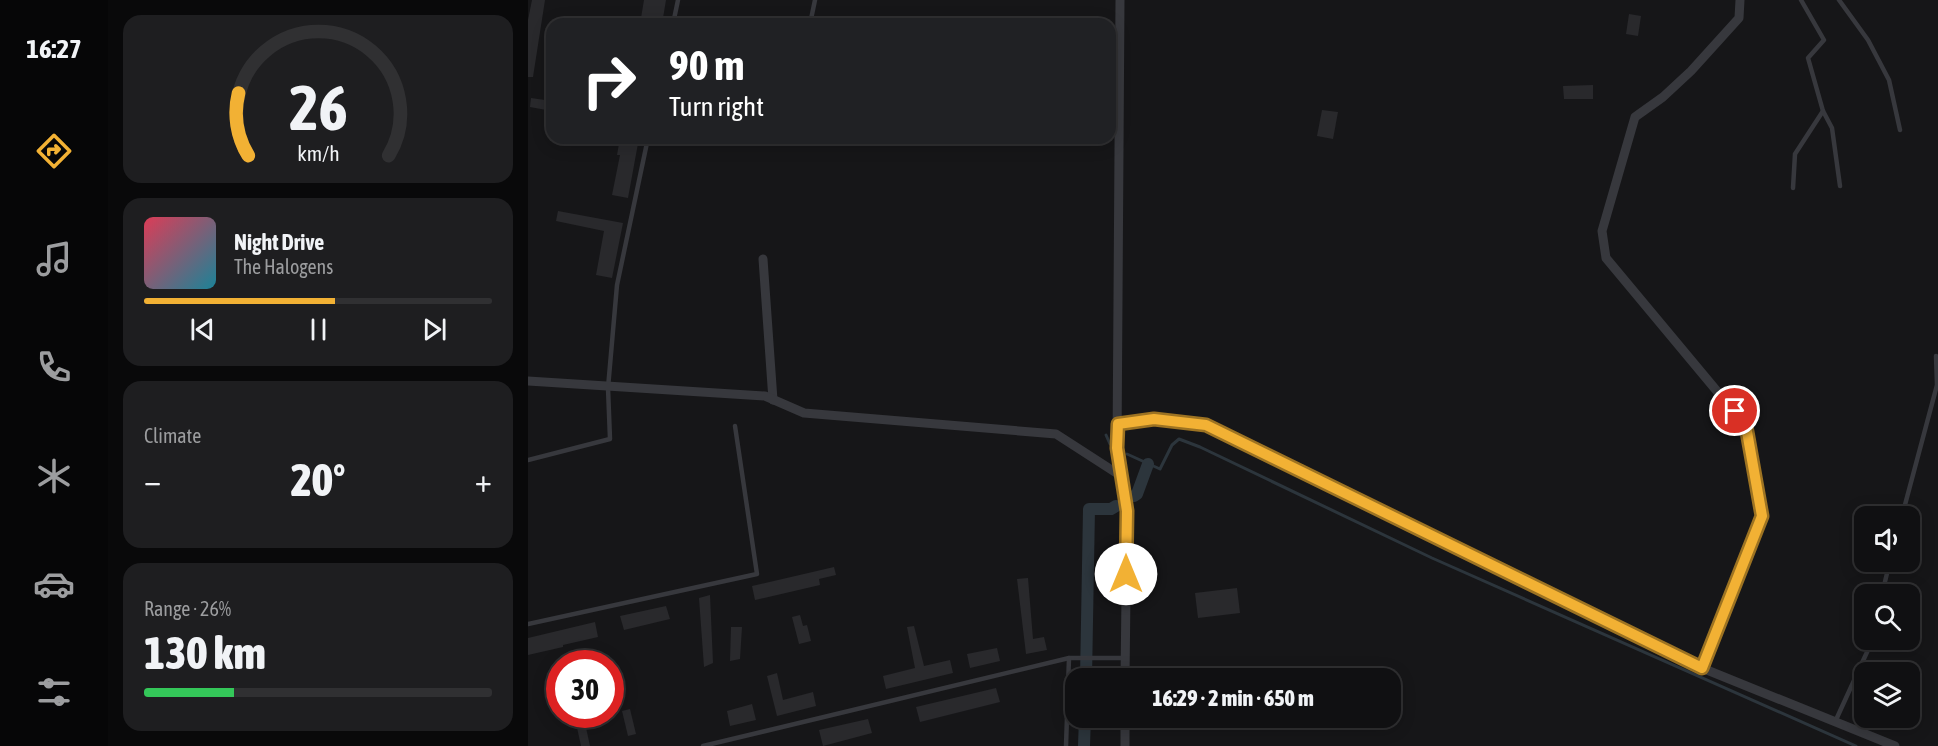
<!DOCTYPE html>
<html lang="en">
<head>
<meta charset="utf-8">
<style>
  body { margin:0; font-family:"Asap Condensed",sans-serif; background:#1e1e20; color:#f1f3f6; height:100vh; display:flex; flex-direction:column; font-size:22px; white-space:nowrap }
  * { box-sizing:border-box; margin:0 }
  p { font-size:20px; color:#9c9d9f }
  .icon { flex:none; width:33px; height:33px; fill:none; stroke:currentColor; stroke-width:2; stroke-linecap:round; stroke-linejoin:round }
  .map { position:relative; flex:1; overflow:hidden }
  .drawer { display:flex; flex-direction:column; gap:15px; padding:15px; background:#09090a; width:420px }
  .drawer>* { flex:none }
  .hud { position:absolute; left:18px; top:18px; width:570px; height:126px; border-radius:18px; box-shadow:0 3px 15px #0003,0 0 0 2px #303032; background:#202124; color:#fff; overflow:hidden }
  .fabs { position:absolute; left:1326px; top:506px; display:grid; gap:12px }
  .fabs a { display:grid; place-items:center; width:66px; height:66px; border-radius:12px; background:#101012; box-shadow:0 3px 15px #0003,0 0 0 2px #303032; font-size:30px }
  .speed { position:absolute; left:18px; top:650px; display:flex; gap:12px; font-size:30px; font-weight:700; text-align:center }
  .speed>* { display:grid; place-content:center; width:78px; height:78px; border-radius:50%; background:#101012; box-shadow:0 3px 15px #0003,0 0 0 2px #303032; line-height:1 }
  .speed .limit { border:9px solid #d22; background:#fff; color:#111 }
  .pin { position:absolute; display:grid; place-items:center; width:51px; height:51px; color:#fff; margin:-26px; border:3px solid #fff; border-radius:50%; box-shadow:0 2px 6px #0007 }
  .me { position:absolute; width:66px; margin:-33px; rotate:0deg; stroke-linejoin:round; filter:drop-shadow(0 0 4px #0008) }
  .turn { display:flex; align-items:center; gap:21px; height:126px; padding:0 24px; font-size:27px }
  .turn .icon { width:78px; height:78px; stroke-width:2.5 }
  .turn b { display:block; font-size:42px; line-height:51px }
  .big { font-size:45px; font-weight:800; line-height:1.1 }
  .drawer .tile { flex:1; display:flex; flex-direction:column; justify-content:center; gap:9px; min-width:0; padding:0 21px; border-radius:18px; background:#1e1e20 }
  .drawer .dial { align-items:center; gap:0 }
  .dial svg { height:156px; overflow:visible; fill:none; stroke:#303032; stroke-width:7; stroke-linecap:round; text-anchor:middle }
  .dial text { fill:#f1f3f6; stroke:none }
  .song { display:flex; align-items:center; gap:18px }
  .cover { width:72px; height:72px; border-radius:9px; background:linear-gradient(135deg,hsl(350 70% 55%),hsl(190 70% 35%)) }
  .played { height:6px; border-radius:3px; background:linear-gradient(90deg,#f2b134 55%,#303032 55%) }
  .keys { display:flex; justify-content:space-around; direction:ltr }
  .heat { display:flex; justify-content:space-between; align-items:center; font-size:33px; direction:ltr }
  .charge { height:9px; border-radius:4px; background:linear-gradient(90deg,#34c759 26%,#303032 0) }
  .trip { position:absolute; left:537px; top:668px; width:336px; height:60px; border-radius:18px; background:#101012; box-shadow:0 3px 15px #0003,0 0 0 2px #303032; font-weight:800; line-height:60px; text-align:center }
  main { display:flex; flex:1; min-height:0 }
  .tabs { display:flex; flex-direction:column; width:108px; justify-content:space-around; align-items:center; background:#060607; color:#9c9d9f }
  .tabs .icon { width:42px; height:42px }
  .tabs .selected { color:#f2b134 }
  .tabs b { font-size:27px; color:#f1f3f6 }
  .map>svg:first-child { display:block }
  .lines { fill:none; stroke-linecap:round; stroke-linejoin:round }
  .stream { stroke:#2c353c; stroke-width:3 }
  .canal { stroke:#2c353c; stroke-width:12 }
  .building { fill:#29292c }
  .service { stroke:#37383d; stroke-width:4.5 }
  .minor { stroke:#37383d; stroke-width:9 }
  .route-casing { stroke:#9d7322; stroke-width:15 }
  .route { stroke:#f2b134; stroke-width:10 }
</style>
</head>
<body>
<main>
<nav class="tabs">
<b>16:27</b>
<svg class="icon selected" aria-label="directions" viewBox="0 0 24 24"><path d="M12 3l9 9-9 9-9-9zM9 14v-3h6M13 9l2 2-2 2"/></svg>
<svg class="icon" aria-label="music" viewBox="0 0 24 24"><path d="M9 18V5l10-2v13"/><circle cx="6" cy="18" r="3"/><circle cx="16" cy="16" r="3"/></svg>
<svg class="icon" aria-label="phone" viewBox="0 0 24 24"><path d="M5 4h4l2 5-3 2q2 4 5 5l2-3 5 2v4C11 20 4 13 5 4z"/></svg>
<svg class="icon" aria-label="climate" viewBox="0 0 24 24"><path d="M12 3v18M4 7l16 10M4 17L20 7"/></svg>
<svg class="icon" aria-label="car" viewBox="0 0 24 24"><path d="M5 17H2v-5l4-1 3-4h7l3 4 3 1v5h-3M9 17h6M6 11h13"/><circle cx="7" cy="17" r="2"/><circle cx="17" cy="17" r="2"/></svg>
<svg class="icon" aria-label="filters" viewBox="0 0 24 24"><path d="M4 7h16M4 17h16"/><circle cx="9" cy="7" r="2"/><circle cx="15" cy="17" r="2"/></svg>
</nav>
<section class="drawer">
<div class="tile dial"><svg viewBox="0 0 100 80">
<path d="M14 69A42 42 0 1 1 86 69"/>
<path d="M14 69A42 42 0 0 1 9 37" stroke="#f2b134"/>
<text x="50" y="56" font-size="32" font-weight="700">26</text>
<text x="50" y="72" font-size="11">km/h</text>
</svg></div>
<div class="tile">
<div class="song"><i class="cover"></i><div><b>Night Drive</b><p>The Halogens</p></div></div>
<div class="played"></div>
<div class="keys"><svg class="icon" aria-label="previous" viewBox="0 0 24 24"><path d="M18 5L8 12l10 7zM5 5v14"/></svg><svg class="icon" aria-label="pause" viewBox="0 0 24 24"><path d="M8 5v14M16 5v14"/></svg><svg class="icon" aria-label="next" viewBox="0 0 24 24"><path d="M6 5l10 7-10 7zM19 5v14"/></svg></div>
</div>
<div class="tile"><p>Climate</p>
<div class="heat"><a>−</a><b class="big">20°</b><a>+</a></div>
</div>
<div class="tile"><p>Range · 26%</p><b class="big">130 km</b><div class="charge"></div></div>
</section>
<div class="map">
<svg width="1410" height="746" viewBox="0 0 1410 746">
  <rect width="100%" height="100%" fill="#161618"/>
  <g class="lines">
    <g class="stream">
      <path d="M578 435 582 444"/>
      <path d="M599 454 632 469 644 445 651 439 672 447 904 558 1328 746"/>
    </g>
    <g class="canal">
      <path d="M606 496 609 494 620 464"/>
      <path d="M558 678 561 509H583L588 506"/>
      <path d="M556 746 557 717"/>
    </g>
  </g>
  <g class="building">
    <path d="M4 0H17L5 77H0V20Z"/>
    <path d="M116 0H138L134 24H112Z"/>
    <path d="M1101 14 1113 16 1110 36 1098 34Z"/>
    <path d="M1065 85V99H1036L1035 86Z"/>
    <path d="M3 98 24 101V111L2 107Z"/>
    <path d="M794 110 810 112 805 139 789 136Z"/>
    <path d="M92 138H111L100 198 84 195 92 155H89Z"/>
    <path d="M30 211 95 223 84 278 68 275 76 231 28 221Z"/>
    <path d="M306 567 308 575 291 579 292 585 227 600 224 586Z"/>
    <path d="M500 578 505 639 516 637 519 650 498 654 489 579Z"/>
    <path d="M709 588 712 613 670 618 667 593Z"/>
    <path d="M182 595 185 663 176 667 171 598Z"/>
    <path d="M138 606 142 619 96 630 92 616Z"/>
    <path d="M272 615 275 626 279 625 283 641 271 644 264 617Z"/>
    <path d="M67 622 70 637 35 645V647L0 655V638Z"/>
    <path d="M386 626 396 666 422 660 425 673 358 689 355 676 387 668 379 627Z"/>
    <path d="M203 627H214L212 659 202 661Z"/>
    <path d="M469 648 472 661 442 668 439 654Z"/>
    <path d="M249 673 255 700 285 692 288 706 249 716 239 676Z"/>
    <path d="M468 688 472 702 392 722 388 707Z"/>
    <path d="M224 704 228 720 202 726 199 711Z"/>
    <path d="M102 709 108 734 100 736 94 711Z"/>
    <path d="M46 714H55L62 746H53Z"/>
    <path d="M340 719 344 733 295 746 291 730Z"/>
  </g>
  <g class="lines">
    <g class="service">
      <path d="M1273 0 1296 40 1280 58 1295 111 1304 128 1312 186"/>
      <path d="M1311 0 1340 40 1361 80 1372 130"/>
      <path d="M145 24 150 0"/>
      <path d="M282 24 287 0"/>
      <path d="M582 38 592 30"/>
      <path d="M1265 188 1267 154 1295 111"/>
      <path d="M0 460 82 439 80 388 89 285 120 138"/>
      <path d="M1374 516 1409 385 1408 356"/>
      <path d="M1354 594 1362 561"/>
      <path d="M0 624 229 574 207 426"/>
      <path d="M1307 722 1345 639"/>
      <path d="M175 746 541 658H597"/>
      <path d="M538 746 541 658"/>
    </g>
    <g class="minor">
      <path d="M592 0 589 448 599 511 597 678"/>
      <path d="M235 259 245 400"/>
      <path d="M0 381 237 396 276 413 528 434 593 476"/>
      <path d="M590 424 626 419 678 425 1174 668 1367 746"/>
      <path d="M1174 668 1234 516 1218 426 1078 258 1074 231 1107 117 1135 97 1163 71 1211 18 1212 0"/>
      <path d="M597 746V717"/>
    </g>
  </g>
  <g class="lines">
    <g class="route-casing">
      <path id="route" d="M598 574 599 511 589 448 590 424 626 419 678 425 1174 668 1234 516 1218 426 1207 411"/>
    </g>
    <use href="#route" class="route"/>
  </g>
</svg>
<div class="fabs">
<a><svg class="icon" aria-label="sound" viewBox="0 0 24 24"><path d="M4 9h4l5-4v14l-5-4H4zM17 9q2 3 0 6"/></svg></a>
<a><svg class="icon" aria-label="search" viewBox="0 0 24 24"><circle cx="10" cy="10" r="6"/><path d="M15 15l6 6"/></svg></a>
<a><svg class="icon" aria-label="layers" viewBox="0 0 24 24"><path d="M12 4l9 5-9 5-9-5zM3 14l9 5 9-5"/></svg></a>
</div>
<div class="speed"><div class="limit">30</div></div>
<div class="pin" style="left:1207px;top:411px;background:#d93025"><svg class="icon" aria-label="arrive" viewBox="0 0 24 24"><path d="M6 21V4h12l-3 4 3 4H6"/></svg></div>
<svg class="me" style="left:598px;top:574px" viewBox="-20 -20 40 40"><circle r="19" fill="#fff"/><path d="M0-13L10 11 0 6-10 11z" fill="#f2b134"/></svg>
<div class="trip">16:29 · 2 min · 650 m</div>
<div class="hud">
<div class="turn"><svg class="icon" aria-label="right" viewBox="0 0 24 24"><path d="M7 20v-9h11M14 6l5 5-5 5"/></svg><div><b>90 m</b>Turn right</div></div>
</div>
</div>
</main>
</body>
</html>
